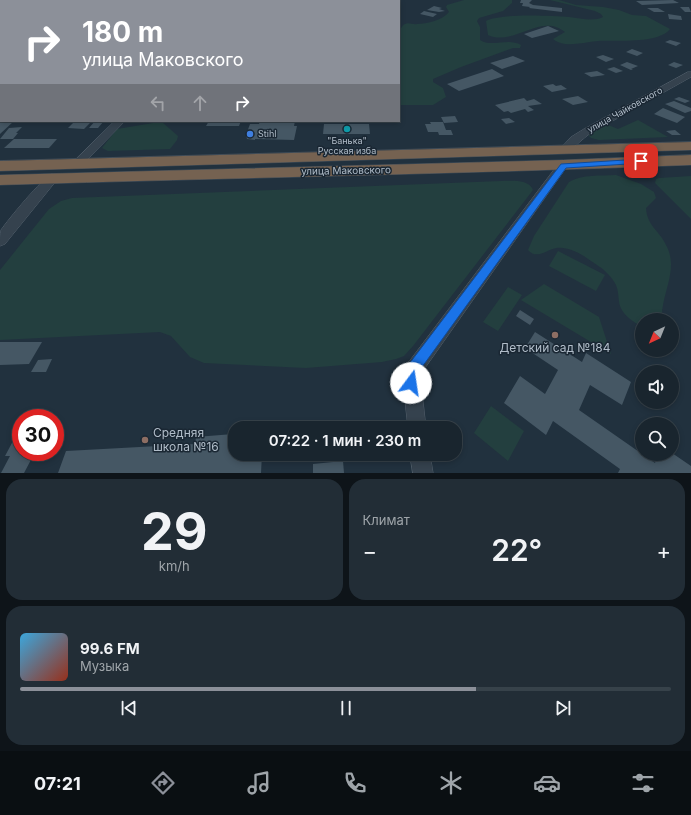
<!DOCTYPE html>
<html lang="ru">
<head>
<meta charset="utf-8">
<style>
  body { margin:0; font-family:Inter,sans-serif; background:#222d36; color:#f1f3f6; height:100vh; display:flex; flex-direction:column; font-size:15px; white-space:nowrap }
  * { box-sizing:border-box; margin:0 }
  p { font-size:13px; color:#9fa5aa }
  .icon { flex:none; width:22px; height:22px; fill:none; stroke:currentColor; stroke-width:2; stroke-linecap:round; stroke-linejoin:round }
  .map { position:relative; height:473px; overflow:hidden }
  .side { display:flex; flex-direction:column; gap:6px; padding:6px; background:#0e1419; flex:1 }
  .side>* { flex:none }
  .hud { position:absolute; left:0px; top:0px; width:400px; height:122px; box-shadow:0 2px 6px #0003,0 0 0 1px #37424a; background:#8c9099; color:#fff; overflow:hidden }
  .needle { width:26px; rotate:223deg }
  .controls { position:absolute; left:635px; top:313px; display:grid; gap:8px }
  .controls a { display:grid; place-items:center; width:44px; height:44px; border-radius:50%; background:#19252e; box-shadow:0 2px 6px #0003,0 0 0 1px #37424a; font-size:20px }
  .speed { position:absolute; left:12px; top:409px; display:flex; gap:8px; font-size:20px; font-weight:700; text-align:center }
  .speed>* { display:grid; place-content:center; width:52px; height:52px; border-radius:50%; background:#19252e; box-shadow:0 2px 6px #0003,0 0 0 1px #37424a; line-height:1 }
  .speed .limit { border:6px solid #d22; background:#fff; color:#111 }
  .pin { position:absolute; display:grid; place-items:center; width:34px; height:34px; color:#fff; margin:-17px; border-radius:8px; box-shadow:0 2px 6px #0006 }
  .me { position:absolute; width:44px; margin:-22px; rotate:14deg; stroke-linejoin:round; filter:drop-shadow(0 0 3px #0008) }
  .turn { display:flex; align-items:center; gap:14px; height:84px; padding:0 16px; font-size:18px }
  .turn .icon { width:52px; height:52px; stroke-width:2.5 }
  .turn b { display:block; font-size:28px; line-height:34px }
  .lanes { display:flex; align-items:center; height:38px; padding:0 16px; background:#0003; justify-content:center; gap:20px; direction:ltr }
  .lanes .off { opacity:.35 }
  .big { font-size:30px; font-weight:600; line-height:1.1 }
  .side .card { flex:1; display:flex; flex-direction:column; justify-content:center; gap:6px; min-width:0; padding:0 14px; border-radius:16px; background:#222d36 }
  .side .dial { align-items:center; gap:0 }
  .dial b { font-size:52px; line-height:1 }
  .song { display:flex; align-items:center; gap:12px }
  .cover { width:48px; height:48px; border-radius:6px; background:linear-gradient(135deg,hsl(200 70% 55%),hsl(10 70% 35%)) }
  .played { height:4px; border-radius:2px; background:linear-gradient(90deg,#8c9099 70%,#37424a 70%) }
  .keys { display:flex; justify-content:space-around; direction:ltr }
  .heat { display:flex; justify-content:space-between; align-items:center; font-size:22px; direction:ltr }
  .side .tiles { flex:1; display:grid; gap:6px; grid-template-columns:1fr 1fr }
  .card:last-child { grid-column:span 2 }
  .trip { position:absolute; left:228px; top:421px; width:234px; height:40px; border-radius:16px; background:#19252e; box-shadow:0 2px 6px #0003,0 0 0 1px #37424a; font-weight:600; line-height:40px; text-align:center }
  .tabs { display:flex; height:64px; justify-content:space-around; align-items:center; background:#0a0f12; color:#9fa5aa }
  .tabs .icon { width:28px; height:28px }
  .tabs .on { color:#8c9099 }
  .tabs b { font-size:18px; color:#f1f3f6 }
  .map>svg:first-child { display:block }
  .green { fill:#233f3f }
  .lines { fill:none; stroke-linecap:round; stroke-linejoin:round }
  .canal { fill:#334f66; fill-rule:evenodd }
  .building { fill:#455764 }
  .minor-casing { stroke:#53606c; stroke-width:1 }
  .highway-casing { stroke:#404d59; stroke-width:1 }
  .minor { fill:#35424e; fill-rule:evenodd }
  .highway { fill:#756251; fill-rule:evenodd }
  .route { fill:#1a73e8; stroke:#114b97 }
  .culture-dot { fill:#0f9aa8; stroke:#1a2733; stroke-width:1.5 }
  .shop-dot { fill:#3f7fe0; stroke:#1a2733; stroke-width:1.5 }
  .education-dot { fill:#8d6e63; stroke:#1a2733; stroke-width:1.5 }
  .labels { text-anchor:middle; stroke-width:3; stroke-linejoin:round; paint-order:stroke }
  .far-street-label { font-size:9px; fill:#b1bdc9; stroke:#1a2733 }
  .far-poi-label { font-size:9px; fill:#b1bdc9; stroke:#1a2733; text-anchor:start }
  .street-label { font-size:10px; fill:#b1bdc9; stroke:#1a2733 }
  .near-poi-label { font-size:12px; fill:#b1bdc9; stroke:#1a2733 }
</style>
</head>
<body>
<div class="map">
<svg width="691" height="473" viewBox="0 0 691 473">
  <rect width="100%" height="100%" fill="#21313e"/>
  <g class="green">
    <path d="M464 0H512V3L503 11 479 18 477 21 480 27V40C492 48 508 37 521 45L520 48H513L461 67 433 79V82L443 88 446 97 433 105H399V31C401 29 402 25 405 24 409 22 413 25 417 24 427 24 443 20 449 12L446 7 447 5Z"/>
    <path d="M550 0H559L576 5 603 7 619 10 632 15 646 16 670 29C659 44 616 40 598 41 587 42 576 45 565 44 560 43 557 42 553 39L565 32C541 12 513 47 488 35L486 21C500 13 552 16 569 17 580 18 593 22 603 17L601 14 595 11Z"/>
    <path d="M638 120 668 137 599 140 591 138 589 136V134L606 124 618 129Z"/>
    <path d="M159 122 163 123 178 136 177 140 170 149 108 151 102 148 117 129Z"/>
    <path d="M616 175 641 184 654 192 656 198 646 208C647 226 659 230 666 245 677 265 667 284 663 305 662 310 662 315 660 320H642V326C634 323 623 315 620 306 618 299 619 292 616 285 612 277 605 270 597 265 585 257 572 246 556 248 546 250 537 260 528 250L534 236 569 182C582 174 601 176 616 175Z"/>
    <path d="M691 176V219L655 183 656 179 659 178Z"/>
    <path d="M501 181C511 181 529 179 533 190L413 346 404 356 396 359 382 362 306 368 204 363 190 357 171 336 160 332 0 340V270L49 209 61 201 72 198Z"/>
    <path d="M558 251 605 275 596 291 549 266Z"/>
    <path d="M544 284 599 317 611 354 521 300Z"/>
    <path d="M508 287 522 295 498 331 483 322Z"/>
    <path d="M491 406 524 431 508 461 474 433Z"/>
  </g>
  <g class="lines">
    <g class="canal">
      <path d="M22 0H28L21 1Z"/>
      <path d="M0 20H1L0 26Z"/>
    </g>
  </g>
  <g class="building">
    <path d="M521 0H532L529 3 533 5 562 8V12L529 8 530 7 522 6 523 3H520Z"/>
    <path d="M673 0 679 3 642 5 636 1Z"/>
    <path d="M434 6 442 8 439 9 445 11 439 12 427 10Z"/>
    <path d="M680 7H689L691 12H685Z"/>
    <path d="M647 8H658L665 12H654Z"/>
    <path d="M424 11 437 14 433 17 420 14Z"/>
    <path d="M668 14 681 16 682 20 669 19Z"/>
    <path d="M548 26 559 31 532 38 524 34Z"/>
    <path d="M670 40 681 43 676 46 665 42Z"/>
    <path d="M632 49 643 53 637 56 626 52Z"/>
    <path d="M603 55 614 59 606 62 596 57Z"/>
    <path d="M513 56 525 61 502 69 490 63Z"/>
    <path d="M627 62 638 66 631 69 633 70H631L620 65Z"/>
    <path d="M674 62 683 65 676 68 668 65Z"/>
    <path d="M614 67 623 71 616 73 607 69Z"/>
    <path d="M492 69 504 76 459 91 447 84Z"/>
    <path d="M597 71 605 75 591 77 584 73Z"/>
    <path d="M553 84 556 86 561 85 567 89 552 92 543 86Z"/>
    <path d="M578 96 588 102 573 105 562 99Z"/>
    <path d="M679 97 690 101 685 103 674 99Z"/>
    <path d="M524 98 527 101 534 99 542 104 528 106 534 110 528 112 525 109 511 113 508 111 504 112 495 105Z"/>
    <path d="M674 101 691 108V111L685 113 665 104Z"/>
    <path d="M663 108 685 117 677 123 654 114Z"/>
    <path d="M455 116 458 122 444 123 441 117Z"/>
    <path d="M509 118 515 122 506 124 501 119Z"/>
    <path d="M0 121H14L0 134Z"/>
    <path d="M75 121H92L84 129 68 128Z"/>
    <path d="M95 121H104L98 128H89Z"/>
    <path d="M209 121H241L239 126H206Z"/>
    <path d="M260 121H295L294 126H297L294 140 255 139V140L247 139 246 135 250 124H259Z"/>
    <path d="M430 122H443L446 130H451L453 135H439L438 132H428L425 124H431Z"/>
    <path d="M324 124H369L370 134H323Z"/>
    <path d="M22 127 16 133H18L13 139H0L9 128Z"/>
    <path d="M675 130 681 135H672L666 131Z"/>
    <path d="M14 139H57L49 148H4Z"/>
    <path d="M520 310 534 319 530 325 516 316Z"/>
    <path d="M535 332 582 362 586 353 631 382 622 405 590 385 579 410 655 463 658 454 672 453 691 466V473H618L620 469 553 421 546 435 504 403 520 376 545 394 558 370 525 348Z"/>
    <path d="M0 342H42L29 364 0 365Z"/>
    <path d="M52 359 46 372H31L38 360Z"/>
    <path d="M21 426V452H31L29 456H33L24 473H1L10 456H5Z"/>
    <path d="M233 434 232 441H235V454H262L261 473H58L66 451 195 444 196 437Z"/>
    <path d="M343 461 344 473H313V464Z"/>
  </g>
  <g class="lines">
    <g class="minor-casing">
      <g id="minor">
        <path d="M270 0H277L269 1Z"/>
        <path d="M688 72H691V77L591 133C584 137 570 152 564 153L559 150 571 137 584 129Z"/>
        <path d="M115 121H125L81 166H73L72 164 73 162Z"/>
        <path d="M563 162 568 165 420 375 426 428H408L402 373 405 367 559 163Z"/>
        <path d="M52 174 56 175 58 178 56 181 5 244 0 246C0 241 0 234 1 230 7 221 43 177 52 174Z"/>
        <path d="M410 454H430L433 473H413Z"/>
      </g>
    </g>
    <g class="highway-casing">
      <g id="highway">
        <path d="M691 142V150L0 171V161Z"/>
        <path d="M691 155V165C461 174 230 178 0 185V175L563 160Z"/>
      </g>
    </g>
    <use href="#minor" class="minor"/>
    <use href="#highway" class="highway"/>
  </g>
  <path class="route" d="M641 159 643 160V163L566 168 417 374V383L416 388 411 390 407 388 405 373 406 368 561 164Z"/>
  <circle class="culture-dot" cx="347" cy="129" r="4"/>
  <circle class="shop-dot" cx="250" cy="134" r="4"/>
  <g class="education-dot">
    <circle cx="555" cy="335" r="4"/>
    <circle cx="145" cy="440" r="4"/>
  </g>
  <g class="labels">
    <g class="far-street-label">
      <text transform="translate(625 110) rotate(-29)" y="3">улица Чайковского</text>
    </g>
    <g class="far-poi-label">
      <text x="258" y="137">Stihl</text>
      <text x="347" y="144" text-anchor="middle">"Банька"<tspan x="347" dy="10">Русская изба</tspan></text>
    </g>
    <g class="street-label">
      <text transform="translate(346 170) rotate(-1)" y="4">улица Маковского</text>
    </g>
    <g class="near-poi-label">
      <text x="555" y="352">Детский сад №184</text>
      <text x="153" y="437" text-anchor="start">Средняя<tspan x="153" dy="14">школа №16</tspan></text>
    </g>
  </g>
</svg>
<div class="controls">
<a><svg class="needle" viewBox="-14 -14 28 28"><path d="M0-13l5 13h-10z" fill="#e53935"/><path d="M0 13l5-13h-10z" fill="#9fa5aa"/></svg></a>
<a><svg class="icon" aria-label="sound" viewBox="0 0 24 24"><path d="M4 9h4l5-4v14l-5-4H4zM17 9q2 3 0 6"/></svg></a>
<a><svg class="icon" aria-label="search" viewBox="0 0 24 24"><circle cx="10" cy="10" r="6"/><path d="M15 15l6 6"/></svg></a>
</div>
<div class="speed"><div class="limit">30</div></div>
<div class="pin" style="left:641px;top:161px;background:#d93025"><svg class="icon" aria-label="arrive" viewBox="0 0 24 24"><path d="M6 21V4h12l-3 4 3 4H6"/></svg></div>
<svg class="me" style="left:411px;top:383px" viewBox="-20 -20 40 40"><circle r="19" fill="#fff"/><path d="M0-13L10 11 0 6-10 11z" fill="#1a73e8"/></svg>
<div class="trip">07:22 · 1 мин · 230 m</div>
<div class="hud">
<div class="turn"><svg class="icon" aria-label="right" viewBox="0 0 24 24"><path d="M7 20v-9h11M14 6l5 5-5 5"/></svg><div><b>180 m</b>улица Маковского</div></div>
<div class="lanes"><svg class="icon off" aria-label="left" viewBox="0 0 24 24"><path d="M17 20v-9H6M10 6l-5 5 5 5"/></svg><svg class="icon off" aria-label="ahead" viewBox="0 0 24 24"><path d="M12 20V5M6 11l6-6 6 6"/></svg><svg class="icon" aria-label="right" viewBox="0 0 24 24"><path d="M7 20v-9h11M14 6l5 5-5 5"/></svg></div>
</div>
</div>
<section class="side">
<div class="tiles">
<div class="card dial"><b>29</b><p>km/h</p></div>
<div class="card"><p>Климат</p>
<div class="heat"><a>−</a><b class="big">22°</b><a>+</a></div>
</div>
<div class="card">
<div class="song"><i class="cover"></i><div><b>99.6 FM</b><p>Музыка</p></div></div>
<div class="played"></div>
<div class="keys"><svg class="icon" aria-label="previous" viewBox="0 0 24 24"><path d="M18 5L8 12l10 7zM5 5v14"/></svg><svg class="icon" aria-label="pause" viewBox="0 0 24 24"><path d="M8 5v14M16 5v14"/></svg><svg class="icon" aria-label="next" viewBox="0 0 24 24"><path d="M6 5l10 7-10 7zM19 5v14"/></svg></div>
</div>
</div>
</section>
<nav class="tabs">
<b>07:21</b>
<svg class="icon on" aria-label="directions" viewBox="0 0 24 24"><path d="M12 3l9 9-9 9-9-9zM9 14v-3h6M13 9l2 2-2 2"/></svg>
<svg class="icon" aria-label="music" viewBox="0 0 24 24"><path d="M9 18V5l10-2v13"/><circle cx="6" cy="18" r="3"/><circle cx="16" cy="16" r="3"/></svg>
<svg class="icon" aria-label="phone" viewBox="0 0 24 24"><path d="M5 4h4l2 5-3 2q2 4 5 5l2-3 5 2v4C11 20 4 13 5 4z"/></svg>
<svg class="icon" aria-label="climate" viewBox="0 0 24 24"><path d="M12 3v18M4 7l16 10M4 17L20 7"/></svg>
<svg class="icon" aria-label="car" viewBox="0 0 24 24"><path d="M5 17H2v-5l4-1 3-4h7l3 4 3 1v5h-3M9 17h6M6 11h13"/><circle cx="7" cy="17" r="2"/><circle cx="17" cy="17" r="2"/></svg>
<svg class="icon" aria-label="filters" viewBox="0 0 24 24"><path d="M4 7h16M4 17h16"/><circle cx="9" cy="7" r="2"/><circle cx="15" cy="17" r="2"/></svg>
</nav>
</body>
</html>
